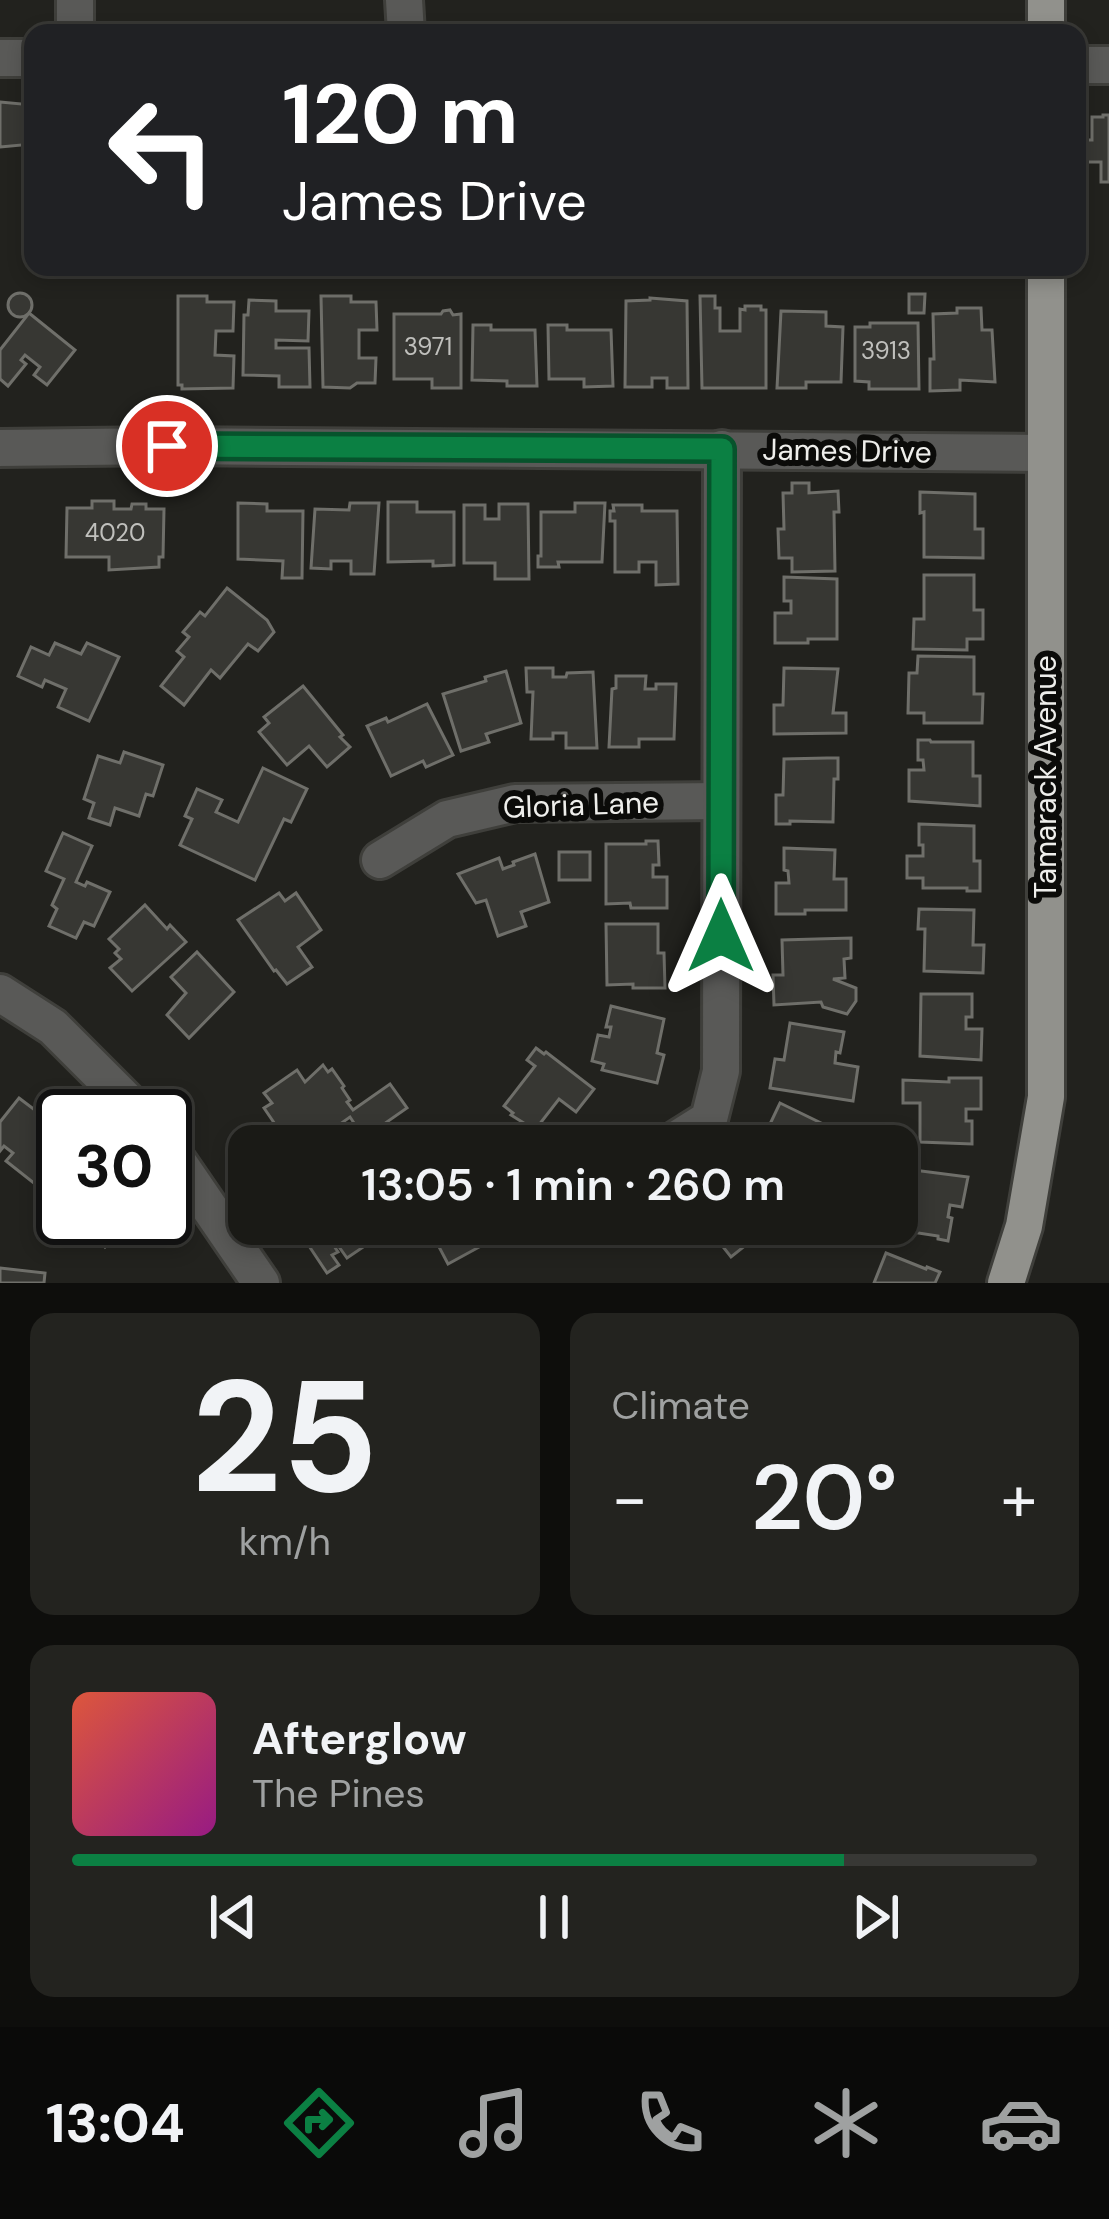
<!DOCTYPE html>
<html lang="en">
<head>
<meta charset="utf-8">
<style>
  body { margin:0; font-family:"DM Sans",sans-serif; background:#23231f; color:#f1f3f6; height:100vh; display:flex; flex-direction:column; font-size:45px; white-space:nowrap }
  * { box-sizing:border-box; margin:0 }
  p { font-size:39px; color:#9fa1a1 }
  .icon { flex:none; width:66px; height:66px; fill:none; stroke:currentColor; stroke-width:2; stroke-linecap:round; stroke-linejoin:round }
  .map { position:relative; height:1283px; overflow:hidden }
  .drawer { display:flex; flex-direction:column; gap:30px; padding:30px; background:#0e0e0c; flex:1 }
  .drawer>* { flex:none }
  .guide { position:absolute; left:24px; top:24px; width:1062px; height:252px; border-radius:24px; box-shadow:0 6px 18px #0003,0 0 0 3px #383835; background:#202124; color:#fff; overflow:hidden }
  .speed { position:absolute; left:36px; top:1089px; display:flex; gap:24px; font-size:60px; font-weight:700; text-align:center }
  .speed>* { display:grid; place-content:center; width:156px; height:156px; border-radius:50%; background:#1a1a16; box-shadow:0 6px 18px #0003,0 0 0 3px #383835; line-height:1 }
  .speed .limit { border:6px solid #111; border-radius:18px; background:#fff; color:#111 }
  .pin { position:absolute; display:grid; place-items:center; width:102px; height:102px; color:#fff; margin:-51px; border:6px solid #fff; border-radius:50%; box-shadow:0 3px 12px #0007 }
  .me { position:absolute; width:132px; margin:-66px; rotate:0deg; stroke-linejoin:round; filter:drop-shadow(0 0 9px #0008) }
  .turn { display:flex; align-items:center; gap:42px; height:252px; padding:0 60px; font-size:54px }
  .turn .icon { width:156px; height:156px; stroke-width:2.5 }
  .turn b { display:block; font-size:84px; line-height:102px }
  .big { font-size:90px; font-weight:600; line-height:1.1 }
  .drawer .widget { flex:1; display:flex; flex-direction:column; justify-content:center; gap:18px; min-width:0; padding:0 42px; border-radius:24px; background:#23231f }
  .drawer .dial { align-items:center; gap:0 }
  .dial b { font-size:156px; line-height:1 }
  .song { display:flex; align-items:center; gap:36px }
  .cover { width:144px; height:144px; border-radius:18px; background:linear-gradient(135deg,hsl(10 70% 55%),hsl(310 70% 35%)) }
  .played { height:12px; border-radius:6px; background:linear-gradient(90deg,#0b8043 80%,#383835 80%) }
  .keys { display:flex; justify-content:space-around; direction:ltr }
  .heat { display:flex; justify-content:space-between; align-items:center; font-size:66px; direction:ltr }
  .drawer .tiles { flex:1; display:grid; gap:30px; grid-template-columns:1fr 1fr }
  .widget:last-child { grid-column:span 2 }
  .trip { position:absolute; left:228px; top:1125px; width:690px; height:120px; border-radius:24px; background:#1a1a16; box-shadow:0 6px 18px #0003,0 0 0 3px #383835; font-weight:600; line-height:120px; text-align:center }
  .tab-bar { display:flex; height:192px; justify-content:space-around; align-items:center; background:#0a0a09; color:#9fa1a1 }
  .tab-bar .icon { width:84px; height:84px }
  .tab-bar .current { color:#0b8043 }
  .tab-bar b { font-size:54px; color:#f1f3f6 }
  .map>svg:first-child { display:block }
  .building { fill:#373733; stroke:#6f6f6a; stroke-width:3 }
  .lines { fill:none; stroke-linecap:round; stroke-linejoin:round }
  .minor-casing { stroke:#3f3f3b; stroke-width:42 }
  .major-casing { stroke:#3f3f3b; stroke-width:42 }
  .minor { stroke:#595957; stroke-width:36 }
  .major { stroke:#91918c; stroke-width:36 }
  .route-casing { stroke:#07532c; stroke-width:30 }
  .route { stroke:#0b8043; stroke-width:21 }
  .labels { text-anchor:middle; stroke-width:12; stroke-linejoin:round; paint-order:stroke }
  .number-label { font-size:24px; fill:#c0c0bd }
  .street-label { font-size:30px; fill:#eeeeeb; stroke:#0b0b09 }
</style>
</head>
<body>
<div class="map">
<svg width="1109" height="1283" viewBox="0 0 1109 1283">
  <rect width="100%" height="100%" fill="#22221e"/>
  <g class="building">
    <path d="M0 102 33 105V144L0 147Z"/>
    <path d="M1103 115H1109V182H1101V162H1086V140H1092V117H1103Z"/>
    <circle cx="20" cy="305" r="12"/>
    <path d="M909 294H925L924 313H909Z"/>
    <path d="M178 296H207V302H234L233 331H216L215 355 234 356 233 388 182 389V385H178Z"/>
    <path d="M321 296H351V302H376L377 330H359V358H376L375 383H357L350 388 323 387Z"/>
    <path d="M700 296H715V308H720V331H740V309L745 310V306H761V310H766V388H702Z"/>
    <path d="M650 298 687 301 688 388H667V378H652V387H625L626 301 650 300Z"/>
    <path d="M249 300 276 301V311H309L308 341 276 340V348H309L310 387H279V376L243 375 244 315H248Z"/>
    <path d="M957 308H981L982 330H992L995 382 960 380V390L930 391V359H934L933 314 957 313Z"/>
    <path d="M450 310 453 315 461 314V388H432V379H394V314H441L443 311Z"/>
    <path d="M781 311 826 312V326L843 327 841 382H806V388H777Z"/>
    <path d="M29 313 75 350 47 385 34 375 40 367 25 355 21 360 26 364 8 386 0 379V350Z"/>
    <path d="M870 323H918L919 389H869V382L855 381V327H870Z"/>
    <path d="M473 325H491V330H535L537 386H507V381L472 380Z"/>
    <path d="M548 325H567V330H611L613 386 584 387V379H549Z"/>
    <path d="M792 483H809V493L838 491 839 512H834L835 571 792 572V558H779L778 529H784L783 493H792Z"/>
    <path d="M920 492 975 494V529H983V558L924 557V512L920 513Z"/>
    <path d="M92 501H114V509H131L132 504H146V509H164L163 557H159V567L109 570V557H66L67 508H92Z"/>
    <path d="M388 502H417V512H454V565L433 566V561L388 562Z"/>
    <path d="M238 503 267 504V511H303L302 578H282L283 561 238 559Z"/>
    <path d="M350 503H379L374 574H351V561H331V569L311 568 315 509 349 510Z"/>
    <path d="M575 503H605L602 562H558L559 567H538V556H541V512H575Z"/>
    <path d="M499 504H528L529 579H495V563H464V505H485V519H499Z"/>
    <path d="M613 505H642V511H677L678 584 656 585V562H639V572H615V521H610V511H614Z"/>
    <path d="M924 575H974V610H983V639H967V650L913 649 914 619H924Z"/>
    <path d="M784 577 837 579V639H808V643H775V613H791V601H784Z"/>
    <path d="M227 588 267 620 274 632 258 651 248 644 220 678 211 670 184 705 161 686 184 657 177 651 189 637 183 632 200 612 205 616Z"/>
    <path d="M55 643 81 654 87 643 119 657 89 721 58 707 66 689 45 680 42 687 18 676 31 647 49 655Z"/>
    <path d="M918 656 974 657V694H983L982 723H924V713H908L909 673H917Z"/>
    <path d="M526 668H553V677H566L567 673 593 672 597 748H566V733H553V739H531L533 692H527Z"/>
    <path d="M784 668 838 669 833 713H846V733L774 734V705H783Z"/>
    <path d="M506 671 521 723 486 734 489 742 461 751 443 694 486 681 485 677Z"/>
    <path d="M616 676H646L645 689H656V684H676L674 739H639V747H609L612 689 616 688Z"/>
    <path d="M303 686 343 735 340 737 350 747 327 767 309 746 287 765 259 732 269 723 264 717Z"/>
    <path d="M427 704 453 755 426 767 423 761 391 776 367 726 386 718 388 722Z"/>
    <path d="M918 740H930L931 742H973V776H980V806L909 801V770H924L923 760H918Z"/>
    <path d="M124 752 163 765 153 796 146 794 139 816 115 808 110 825 89 818 94 803 84 799 98 756 120 763Z"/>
    <path d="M827 758H838V779H834L833 822 790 821V824H776V795H783L784 759Z"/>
    <path d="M263 768 307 789 291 822 284 819 255 880 180 845 192 819 185 816 197 789 222 800 216 812 238 822Z"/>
    <path d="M919 824 974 826V861H980V891H967V888H923V878H907V856H923V845H919Z"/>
    <path d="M63 833 92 846 76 882 85 886 87 882 110 892 94 926 84 922 76 938 49 926 57 909 52 905 64 879 46 871Z"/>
    <path d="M646 841H658L659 865H653V877H667V908H631L630 903 606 904V844H646Z"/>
    <path d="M784 848 835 850 834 879H846V910H805V914H776V883H789L788 871 784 870Z"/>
    <rect x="559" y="852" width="31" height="28"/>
    <path d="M535 854 549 902 521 912 526 926 498 936 486 900 476 903 458 874 499 858 503 869 514 865 513 862Z"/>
    <path d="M279 893 285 901 296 893 321 930 298 947 312 967 287 984 276 970 274 971 238 920Z"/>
    <path d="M145 905 167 929 170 925 186 942 132 991 110 968 121 959 115 953 119 949 109 939Z"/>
    <path d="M919 909 974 910 973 945H984L983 973 924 971 925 929H918Z"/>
    <path d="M606 924H658V953H664L665 988H633V984L607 985Z"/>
    <path d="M851 938V958L844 959 845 978 833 979 856 988V1001L847 1014 823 1007 821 1002 774 1005 773 975H783L782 940Z"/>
    <path d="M197 952 234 992 189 1038 167 1015 186 993 171 977Z"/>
    <path d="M921 994H972V1017H966V1029H982L981 1060 920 1056Z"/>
    <path d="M611 1006 664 1019 657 1053 664 1055 657 1083 602 1070 604 1064 592 1061 598 1035 609 1037 611 1027H606Z"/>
    <path d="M790 1023 844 1032 840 1053 836 1052 835 1063 858 1067 853 1101 770 1088 775 1059 784 1060Z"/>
    <path d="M536 1048 544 1054 546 1052 594 1089 576 1112 559 1099 535 1130 511 1115 513 1113 504 1106 535 1066 527 1060Z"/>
    <path d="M323 1065 328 1072 332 1069 344 1086 342 1088 350 1100 347 1102 353 1110 390 1084 407 1108 364 1138 350 1117 326 1134 324 1131 303 1146H297L282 1124 277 1127 264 1108 272 1103 264 1093 297 1070 305 1082Z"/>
    <path d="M949 1078H981V1109H966V1121H972V1144L920 1142V1103H903V1080L949 1082Z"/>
    <path d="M19 1098 48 1120 56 1110 63 1116V1149L35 1184 6 1161 13 1153 4 1146 0 1151V1122Z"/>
    <path d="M780 1103 825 1125 815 1146H751L758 1132 769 1137 773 1126 770 1124Z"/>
    <path d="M898 1168 968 1177 962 1207 950 1205 948 1217 952 1218 948 1241 938 1239V1236L899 1230 905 1190 897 1189Z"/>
    <path d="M63 1196V1218H135L105 1247 82 1223 74 1232 51 1208Z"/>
    <path d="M294 1224H373L381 1235 347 1258 327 1230 308 1244Z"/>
    <path d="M439 1224H483L492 1240 448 1264 438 1245 442 1243 433 1227Z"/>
    <path d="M705 1224H779L769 1232 766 1229 731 1257Z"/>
    <path d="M326 1234 338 1252 332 1255 339 1265 327 1273 309 1246Z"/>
    <path d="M886 1253 926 1269 927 1267 940 1272 935 1283H874Z"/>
    <path d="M0 1268 45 1273 44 1283H0Z"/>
  </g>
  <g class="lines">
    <g class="minor-casing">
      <g id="minor">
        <path d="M404 0 406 33"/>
        <path d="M75 33V0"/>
        <path d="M0 58H33"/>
        <path d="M1077 65H1109"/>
        <path d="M0 448 167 446 1046 453"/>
        <path d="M380 860 447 819 515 803 721 801"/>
        <path d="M0 993 53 1027 142 1116"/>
        <path d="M165 1143 261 1283"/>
        <path d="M666 1146 709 1119 721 1071 722 449"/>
      </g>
    </g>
    <g class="major-casing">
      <g id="major">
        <path d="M1046 33V0"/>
        <path d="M1006 1283 1024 1226 1046 1097V267"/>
      </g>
    </g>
    <use href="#minor" class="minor"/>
    <use href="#major" class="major"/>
  </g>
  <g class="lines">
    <g class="route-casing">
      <path id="route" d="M167 446 722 449 721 936"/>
    </g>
    <use href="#route" class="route"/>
  </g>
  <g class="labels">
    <g class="number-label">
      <text x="428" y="355">3971</text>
      <text x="886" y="359">3913</text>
      <text x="115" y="541">4020</text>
    </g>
    <g class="street-label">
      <text transform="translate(847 451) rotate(1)" y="10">James Drive</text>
      <text transform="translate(1046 777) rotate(-90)" y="10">Tamarack Avenue</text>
      <text transform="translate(581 805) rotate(-2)" y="10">Gloria Lane</text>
    </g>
  </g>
</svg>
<div class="speed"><div class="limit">30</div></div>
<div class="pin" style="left:167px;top:446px;background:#d93025"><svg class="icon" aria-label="arrive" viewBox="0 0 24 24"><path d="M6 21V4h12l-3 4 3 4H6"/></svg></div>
<svg class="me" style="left:721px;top:936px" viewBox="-20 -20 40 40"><path d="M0-17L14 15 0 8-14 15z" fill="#0b8043" stroke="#fff" stroke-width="4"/></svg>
<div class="trip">13:05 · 1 min · 260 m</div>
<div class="guide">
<div class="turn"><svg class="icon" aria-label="left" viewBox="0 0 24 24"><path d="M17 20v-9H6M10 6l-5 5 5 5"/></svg><div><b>120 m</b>James Drive</div></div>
</div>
</div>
<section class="drawer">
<div class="tiles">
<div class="widget dial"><b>25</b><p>km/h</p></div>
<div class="widget"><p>Climate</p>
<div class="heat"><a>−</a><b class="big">20°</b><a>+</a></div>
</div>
<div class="widget">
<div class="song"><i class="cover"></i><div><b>Afterglow</b><p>The Pines</p></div></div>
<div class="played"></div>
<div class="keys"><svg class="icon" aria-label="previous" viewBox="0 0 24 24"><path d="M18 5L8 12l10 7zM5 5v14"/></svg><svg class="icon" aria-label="pause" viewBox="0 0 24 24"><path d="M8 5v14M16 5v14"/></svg><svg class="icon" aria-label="next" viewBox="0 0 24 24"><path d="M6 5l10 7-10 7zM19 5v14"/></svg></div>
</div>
</div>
</section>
<nav class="tab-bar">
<b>13:04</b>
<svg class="icon current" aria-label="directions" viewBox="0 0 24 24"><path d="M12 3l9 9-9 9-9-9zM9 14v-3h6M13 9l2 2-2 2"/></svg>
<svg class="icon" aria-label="music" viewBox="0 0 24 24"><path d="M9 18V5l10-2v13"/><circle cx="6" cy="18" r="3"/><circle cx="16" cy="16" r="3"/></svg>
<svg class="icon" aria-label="phone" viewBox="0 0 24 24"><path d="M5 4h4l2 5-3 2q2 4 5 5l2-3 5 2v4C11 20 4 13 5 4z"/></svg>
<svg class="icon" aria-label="climate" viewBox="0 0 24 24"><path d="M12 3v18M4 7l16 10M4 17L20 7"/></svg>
<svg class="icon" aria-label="car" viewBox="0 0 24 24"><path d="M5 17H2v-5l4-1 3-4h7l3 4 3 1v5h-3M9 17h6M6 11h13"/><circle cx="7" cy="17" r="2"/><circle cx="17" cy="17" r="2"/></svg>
</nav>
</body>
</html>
